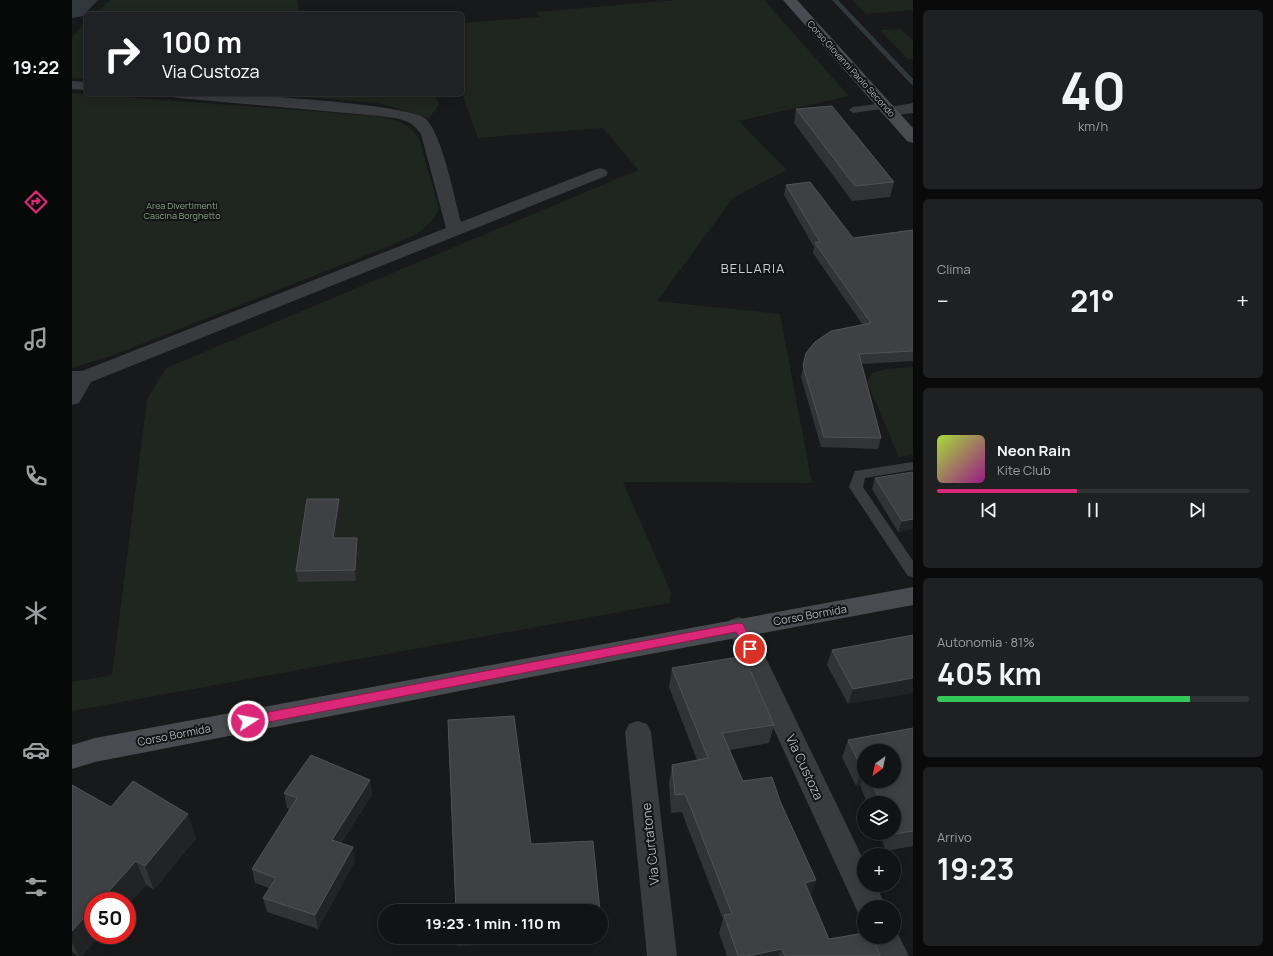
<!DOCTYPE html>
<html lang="it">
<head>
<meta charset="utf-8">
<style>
  body { margin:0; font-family:Manrope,sans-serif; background:#1f2022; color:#f1f3f6; height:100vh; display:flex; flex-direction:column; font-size:15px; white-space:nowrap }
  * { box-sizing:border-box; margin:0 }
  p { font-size:13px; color:#9c9ea0 }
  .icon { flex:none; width:22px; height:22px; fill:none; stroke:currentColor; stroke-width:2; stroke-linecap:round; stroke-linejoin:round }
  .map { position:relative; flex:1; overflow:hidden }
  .panel { display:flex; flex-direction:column; gap:10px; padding:10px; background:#0a0a0b; width:360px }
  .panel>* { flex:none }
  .hud { position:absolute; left:12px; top:12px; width:380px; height:84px; border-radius:6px; box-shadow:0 2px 10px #0003,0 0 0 1px #313234; background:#202124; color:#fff; overflow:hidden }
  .needle { width:26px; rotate:213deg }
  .fabs { position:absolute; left:785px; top:744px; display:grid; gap:8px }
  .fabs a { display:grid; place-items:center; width:44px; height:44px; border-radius:50%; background:#121314; box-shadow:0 2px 10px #0003,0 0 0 1px #313234; font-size:20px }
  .speed { position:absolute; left:12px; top:892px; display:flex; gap:8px; font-size:20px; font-weight:700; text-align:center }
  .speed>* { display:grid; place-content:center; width:52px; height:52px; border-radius:50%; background:#121314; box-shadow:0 2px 10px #0003,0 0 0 1px #313234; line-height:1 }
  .speed .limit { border:6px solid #d22; background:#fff; color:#111 }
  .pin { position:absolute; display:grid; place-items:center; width:34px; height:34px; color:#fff; margin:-17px; border:2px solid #fff; border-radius:50%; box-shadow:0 1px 4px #0007 }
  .me { position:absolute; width:44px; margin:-22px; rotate:79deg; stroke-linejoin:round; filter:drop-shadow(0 0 3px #0008) }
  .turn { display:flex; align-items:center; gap:14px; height:84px; padding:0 12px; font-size:18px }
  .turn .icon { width:52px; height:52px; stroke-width:2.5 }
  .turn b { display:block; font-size:28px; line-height:34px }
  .big { font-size:30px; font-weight:700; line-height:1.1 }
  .panel .widget { flex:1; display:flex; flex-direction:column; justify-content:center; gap:6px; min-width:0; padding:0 14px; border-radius:6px; background:#1f2022 }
  .panel .dial { align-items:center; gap:0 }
  .dial b { font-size:52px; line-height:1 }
  .song { display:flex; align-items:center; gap:12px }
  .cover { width:48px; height:48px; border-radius:6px; background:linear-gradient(135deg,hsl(80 70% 55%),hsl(310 70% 35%)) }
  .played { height:4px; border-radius:2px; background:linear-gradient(90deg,#db2777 45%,#313234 45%) }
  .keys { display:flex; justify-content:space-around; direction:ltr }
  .heat { display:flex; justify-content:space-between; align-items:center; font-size:22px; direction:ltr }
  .charge { height:6px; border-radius:3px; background:linear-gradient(90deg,#34c759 81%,#313234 0) }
  .trip { position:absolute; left:306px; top:904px; width:230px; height:40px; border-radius:20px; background:#121314; box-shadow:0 2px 10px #0003,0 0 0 1px #313234; font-weight:700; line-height:40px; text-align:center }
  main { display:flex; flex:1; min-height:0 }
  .menu { display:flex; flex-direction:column; width:72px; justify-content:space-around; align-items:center; background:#070808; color:#9c9ea0 }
  .menu .icon { width:28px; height:28px }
  .menu .selected { color:#db2777 }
  .menu b { font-size:18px; color:#f1f3f6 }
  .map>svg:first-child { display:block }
  .green { fill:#1f251f }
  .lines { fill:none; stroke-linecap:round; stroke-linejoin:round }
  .stream { fill:#2f393d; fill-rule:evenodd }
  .river { fill:#2f393d; fill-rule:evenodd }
  .lane { fill:#3a3b3f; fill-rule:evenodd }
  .street { fill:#3a3b3f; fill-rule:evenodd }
  .secondary { fill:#484b4f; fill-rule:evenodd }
  .wall { fill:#323335; fill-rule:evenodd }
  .shaded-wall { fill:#222324 }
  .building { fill:#3f4043; stroke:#505256 }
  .route { fill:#db2777; stroke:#8e194d }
  .labels { text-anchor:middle; stroke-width:4; stroke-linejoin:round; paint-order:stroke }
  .far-street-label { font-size:9px; fill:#acb2b9; stroke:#131415 }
  .far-park-label { font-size:9px; fill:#87a285; stroke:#131415 }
  .street-label { font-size:11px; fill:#acb2b9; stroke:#131415 }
  .quarter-label { font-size:13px; letter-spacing:1px; fill:#cdd0d5; stroke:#131415 }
  .near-street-label { font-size:13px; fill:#acb2b9; stroke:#131415 }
</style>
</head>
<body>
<main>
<nav class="menu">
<b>19:22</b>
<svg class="icon selected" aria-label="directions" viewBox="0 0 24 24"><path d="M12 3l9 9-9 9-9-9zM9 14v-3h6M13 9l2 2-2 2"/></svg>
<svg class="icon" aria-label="music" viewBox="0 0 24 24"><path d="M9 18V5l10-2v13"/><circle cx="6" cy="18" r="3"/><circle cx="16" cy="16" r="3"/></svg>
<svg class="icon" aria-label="phone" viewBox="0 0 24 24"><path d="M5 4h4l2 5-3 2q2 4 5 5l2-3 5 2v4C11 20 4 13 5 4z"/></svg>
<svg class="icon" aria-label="climate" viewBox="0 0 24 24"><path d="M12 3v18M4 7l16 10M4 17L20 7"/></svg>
<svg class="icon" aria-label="car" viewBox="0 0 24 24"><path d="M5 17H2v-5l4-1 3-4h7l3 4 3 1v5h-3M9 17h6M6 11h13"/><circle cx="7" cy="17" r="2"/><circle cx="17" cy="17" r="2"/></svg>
<svg class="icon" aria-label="filters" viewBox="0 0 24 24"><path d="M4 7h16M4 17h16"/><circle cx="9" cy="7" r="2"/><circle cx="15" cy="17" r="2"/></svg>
</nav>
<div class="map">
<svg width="841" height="956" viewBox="0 0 841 956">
  <rect width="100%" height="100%" fill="#18191a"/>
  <g class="green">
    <path d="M38 0H225L228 14H23Z"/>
    <path d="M605 0H692L777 96 667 121 715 170 662 197 585 301 708 314 740 483 551 482 599 592 597 603 0 711V682L40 675 75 399 94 368 566 170 531 128 406 138 390 94V23L467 17 464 12Z"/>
    <path d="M781 0H841V10L794 14Z"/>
    <path d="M14 23V79L0 78V37Z"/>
    <path d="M829 29 841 41V59H836L808 30Z"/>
    <path d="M0 93 306 116C324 120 337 123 347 138L367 209C355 233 338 237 315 247L39 356 0 368Z"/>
    <path d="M189 94H363L367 105 357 118 308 103Z"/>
    <path d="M841 367V455L827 457 795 382 800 373 814 369Z"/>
  </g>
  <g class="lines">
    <path class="stream" d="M760 0H766L841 79V85L839 84Z"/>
    <path class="river" d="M0 0H26L11 16 0 18Z"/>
    <g class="lane">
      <path d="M813 103 816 104V108L781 113 777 110 781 107Z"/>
      <path d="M841 462V470L793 478 791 487 841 561V577L836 576 777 487 783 471Z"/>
    </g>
    <g class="street">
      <path d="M0 81 14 82V90L0 89Z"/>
      <path d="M99 94C119 94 139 93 159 94 187 95 341 105 354 119 371 137 382 197 389 222L522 170 528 168 534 170 536 173 534 176 19 382 7 403 0 405V371H10L374 228 349 134C338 118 326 119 308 116L106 98 101 97Z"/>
      <path d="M841 103V113L816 116 811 114 808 111 811 108Z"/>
      <path d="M667 617 676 620 679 627 792 861V885H804L814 907H792V918L788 917 655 627 658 620Z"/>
      <path d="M566 721 575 724 579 732 605 956H575L553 732 557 724Z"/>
      <path d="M822 926 837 956H806L798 937H822Z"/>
    </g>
    <g class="secondary">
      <path d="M711 0H725L841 128V143L835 141Z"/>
      <path d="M841 587V605L557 658 23 762 0 769V745L23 738Z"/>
    </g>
  </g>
  <g class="wall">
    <path d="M724 109 822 182 818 197 780 201 722 123Z"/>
    <path d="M714 185 781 238 841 230V361L790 364 809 438 806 449 749 447 729 377 734 353 790 324 741 253 742 247 712 195Z"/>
    <path d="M803 478 841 529 826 532 800 489Z"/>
    <path d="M267 499 268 510 264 538 287 549 284 581 226 582 224 571Z"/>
    <path d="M841 635 776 704 755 665 760 650Z"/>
    <path d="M600 668 702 725 697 743 658 750 671 781 708 801 744 880 738 895 757 939 808 956H655L647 933 651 919 615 826 610 812 599 813 597 783 600 765 625 760 597 687Z"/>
    <path d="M841 728V846L814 851 807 833H822V803H795L788 785 784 786 770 757 776 740ZM792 751 822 781H792Z"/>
    <path d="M298 780 300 795 269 843 283 861 246 929 195 912 191 898 197 888 183 883 180 869 218 809 215 808 212 793Z"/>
    <path d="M0 785 39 807 124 838 82 890 74 885 55 906V901L10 956H6L0 952Z"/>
    <path d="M385 937H526V939L385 946Z"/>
  </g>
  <g class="shaded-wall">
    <path d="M267 499 268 510 263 549 261 538Z"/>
    <path d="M841 519V529L826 532 830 521Z"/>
    <path d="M285 538 287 549 284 581 283 570Z"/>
    <path d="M841 678V693L776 704 781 689Z"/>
    <path d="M790 769H792V774L788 785 784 786Z"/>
    <path d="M298 780 300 795 262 854 260 840Z"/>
    <path d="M116 814 124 838 82 890 73 866Z"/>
    <path d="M281 847 283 861 246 929 243 915Z"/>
    <path d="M64 861 74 885 55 906V901H28Z"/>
    <path d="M744 880 738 898 733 883Z"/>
    <path d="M21 908V935H29L10 956H7L0 942V931Z"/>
    <path d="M710 949 707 956H675Z"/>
  </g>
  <g class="building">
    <path d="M760 106 822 182 783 186 724 109Z"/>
    <path d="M738 182 781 238 841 230V351L787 354 809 438 752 437 731 366 734 353 743 342 759 331 799 323 743 243 748 242 714 185Z"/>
    <path d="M841 472V519L830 521 803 478Z"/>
    <path d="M235 499H267L261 538H285L283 570 224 571Z"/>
    <path d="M841 635V678L781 689 760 650Z"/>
    <path d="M672 656 702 725 650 733 671 781 700 777 708 801 744 880 733 883 757 939 792 933V937H800L808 956H713L710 949 675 956H666L652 915 660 914 619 808 613 794 603 795 600 765 636 758 600 668Z"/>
    <path d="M442 716 459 844 521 841 528 911H384L376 720Z"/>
    <path d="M841 728V831L822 834V803H809L799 781H822V751H792V769H790L776 740Z"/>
    <path d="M239 755 298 780 260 840 281 847 243 915 191 898 204 878 180 869 225 798 212 793Z"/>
    <path d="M61 781 116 814 73 866 64 861 28 901H21V908L0 931V785L39 807Z"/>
  </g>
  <path class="route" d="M667 623 671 624 683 649 681 652H674L664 632 176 726 172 724 170 721 172 718 176 716Z"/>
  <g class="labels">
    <g class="far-street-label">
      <text transform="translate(779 69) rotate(48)" y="3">Corso Giovanni Paolo Secondo</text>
    </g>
    <g class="far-park-label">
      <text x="110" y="209">Area Divertimenti<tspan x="110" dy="10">Cascina Borghetto</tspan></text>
    </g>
    <g class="street-label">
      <text transform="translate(738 615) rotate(-10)" y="4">Corso Bormida</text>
      <text transform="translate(102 735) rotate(-11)" y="4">Corso Bormida</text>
    </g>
    <g class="quarter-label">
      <text x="681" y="273">BELLARIA</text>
    </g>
    <g class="near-street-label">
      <text transform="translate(733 767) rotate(65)" y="5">Via Custoza</text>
      <text transform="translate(578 844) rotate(-96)" y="5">Via Curtatone</text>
    </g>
  </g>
</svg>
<div class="fabs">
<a><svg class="needle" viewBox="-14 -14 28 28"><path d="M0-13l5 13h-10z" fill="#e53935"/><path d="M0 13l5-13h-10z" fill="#9c9ea0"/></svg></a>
<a><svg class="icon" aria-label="layers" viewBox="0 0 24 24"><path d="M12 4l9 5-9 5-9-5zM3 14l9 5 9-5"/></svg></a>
<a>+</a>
<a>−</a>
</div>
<div class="speed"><div class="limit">50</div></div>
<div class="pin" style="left:678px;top:649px;background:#d93025"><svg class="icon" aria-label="arrive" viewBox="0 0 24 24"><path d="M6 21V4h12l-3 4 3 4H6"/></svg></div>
<svg class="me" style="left:176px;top:721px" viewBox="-20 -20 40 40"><circle r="17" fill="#db2777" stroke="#fff" stroke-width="3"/><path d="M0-11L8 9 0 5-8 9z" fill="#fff"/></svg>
<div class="trip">19:23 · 1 min · 110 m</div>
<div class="hud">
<div class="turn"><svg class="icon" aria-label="right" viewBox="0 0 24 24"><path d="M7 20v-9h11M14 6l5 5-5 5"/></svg><div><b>100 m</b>Via Custoza</div></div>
</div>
</div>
<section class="panel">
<div class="widget dial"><b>40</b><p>km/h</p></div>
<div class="widget"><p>Clima</p>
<div class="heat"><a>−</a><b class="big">21°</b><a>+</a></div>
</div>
<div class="widget">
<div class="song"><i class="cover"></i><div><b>Neon Rain</b><p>Kite Club</p></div></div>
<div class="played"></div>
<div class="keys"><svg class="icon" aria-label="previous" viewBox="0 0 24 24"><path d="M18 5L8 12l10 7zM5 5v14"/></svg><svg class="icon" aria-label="pause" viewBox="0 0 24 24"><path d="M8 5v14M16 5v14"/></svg><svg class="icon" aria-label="next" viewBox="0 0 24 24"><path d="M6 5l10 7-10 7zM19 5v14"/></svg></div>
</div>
<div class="widget"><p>Autonomia · 81%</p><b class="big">405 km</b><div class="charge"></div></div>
<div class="widget"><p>Arrivo</p><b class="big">19:23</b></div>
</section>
</main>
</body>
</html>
